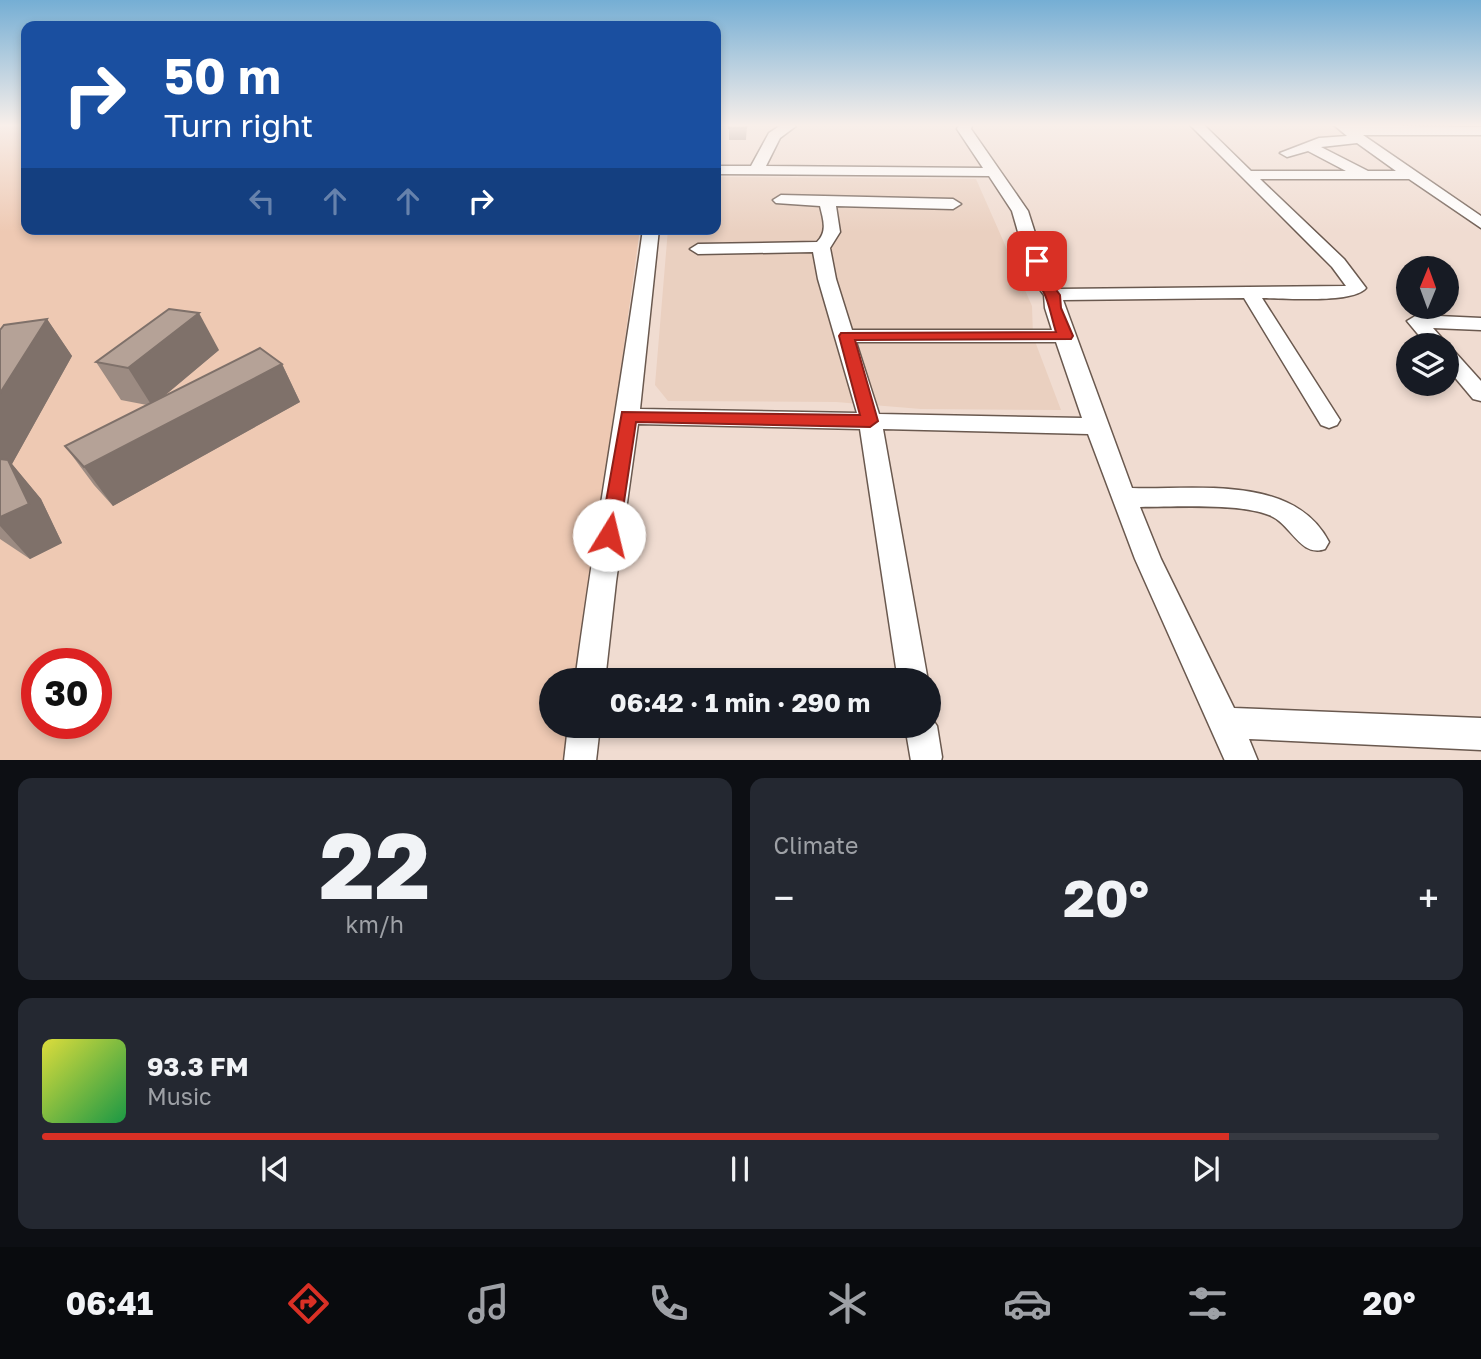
<!DOCTYPE html>
<html lang="en">
<head>
<meta charset="utf-8">
<style>
  body { margin:0; font-family:"Golos Text",sans-serif; background:#242831; color:#f1f3f6; height:100vh; display:flex; flex-direction:column; font-size:26px; white-space:nowrap }
  * { box-sizing:border-box; margin:0 }
  p { font-size:23px; color:#9ea1a6 }
  .icon { flex:none; width:38px; height:38px; fill:none; stroke:currentColor; stroke-width:2; stroke-linecap:round; stroke-linejoin:round }
  .map { position:relative; height:760px; overflow:hidden }
  .side { display:flex; flex-direction:column; gap:18px; padding:18px; background:#0d0f14; flex:1 }
  .side>* { flex:none }
  .hud { position:absolute; left:21px; top:21px; width:700px; height:214px; border-radius:14px; box-shadow:0 4px 10px #0003; background:#1a4fa0; color:#fff; overflow:hidden }
  .needle { width:46px; rotate:1deg }
  .buttons { position:absolute; left:1396px; top:256px; display:grid; gap:14px }
  .buttons a { display:grid; place-items:center; width:63px; height:63px; border-radius:50%; background:#171b24; box-shadow:0 4px 10px #0003; font-size:35px }
  .speed { position:absolute; left:21px; top:648px; display:flex; gap:14px; font-size:35px; font-weight:700; text-align:center }
  .speed>* { display:grid; place-content:center; width:91px; height:91px; border-radius:50%; background:#171b24; box-shadow:0 4px 10px #0003; line-height:1 }
  .speed .limit { border:10px solid #d22; background:#fff; color:#111 }
  .pin { position:absolute; display:grid; place-items:center; width:60px; height:60px; color:#fff; margin:-30px; border-radius:14px; box-shadow:0 4px 10px #0006 }
  .me { position:absolute; width:77px; margin:-38px; rotate:9deg; stroke-linejoin:round; filter:drop-shadow(0 0 5px #0008) }
  .turn { display:flex; align-items:center; gap:24px; height:147px; padding:0 28px; font-size:32px }
  .turn .icon { width:91px; height:91px; stroke-width:2.5 }
  .turn b { display:block; font-size:49px; line-height:60px }
  .lanes { display:flex; align-items:center; height:66px; padding:0 28px; background:#0003; justify-content:center; gap:35px; direction:ltr }
  .lanes .off { opacity:.35 }
  .big { font-size:52px; font-weight:700; line-height:1.1 }
  .side .tile { flex:1; display:flex; flex-direction:column; justify-content:center; gap:10px; min-width:0; padding:0 24px; border-radius:14px; background:#242831 }
  .side .dial { align-items:center; gap:0 }
  .dial b { font-size:91px; line-height:1 }
  .song { display:flex; align-items:center; gap:21px }
  .cover { width:84px; height:84px; border-radius:10px; background:linear-gradient(135deg,hsl(60 70% 55%),hsl(140 70% 35%)) }
  .played { height:7px; border-radius:4px; background:linear-gradient(90deg,#d93025 85%,#363941 85%) }
  .keys { display:flex; justify-content:space-around; direction:ltr }
  .heat { display:flex; justify-content:space-between; align-items:center; font-size:38px; direction:ltr }
  .side .tiles { flex:1; display:grid; gap:18px; grid-template-columns:1fr 1fr }
  .tile:last-child { grid-column:span 2 }
  .trip { position:absolute; left:539px; top:668px; width:402px; height:70px; border-radius:35px; background:#171b24; box-shadow:0 4px 10px #0003; font-weight:700; line-height:70px; text-align:center }
  .tab-bar { display:flex; height:112px; justify-content:space-around; align-items:center; background:#090b0e; color:#9ea1a6 }
  .tab-bar .icon { width:49px; height:49px }
  .tab-bar .on { color:#d93025 }
  .tab-bar b { font-size:32px; color:#f1f3f6 }
  .map>svg:first-child { display:block }
  .built { fill:#ead0c0 }
  .green { fill:#eec9b3; fill-rule:evenodd }
  .lines { fill:none; stroke-linecap:round; stroke-linejoin:round }
  .minor-casing { stroke:#6a594f; stroke-width:3 }
  .minor { fill:#fff; fill-rule:evenodd }
  .wall { fill:#9c8b82 }
  .shaded-wall { fill:#7f716a }
  .building { fill:#b5a297; stroke:#7f716a; stroke-width:2 }
  .route { fill:#d93025; stroke:#8d1f18; stroke-width:2 }
</style>
</head>
<body>
<div class="map">
<svg width="1481" height="761" viewBox="0 0 1481 761">
  <rect width="100%" height="100%" fill="#f0dcd1"/>
  <path class="built" d="M716 177 976 179 1032 306 1033 336 1061 410 921 409 836 402 668 401 655 385 668 229H716Z"/>
  <path class="green" d="M0 125H26V229H640L578 681H551V726H572L567 760H0ZM37 663H96V723H37Z"/>
  <g class="lines">
    <g class="minor-casing">
      <g id="minor">
        <path d="M781 125 796 126 780 138 766 166 983 168 957 129 959 125H972L971 129 1028 211 1049 277 1058 289 1346 286 1332 267 1190 125H1204L1251 171H1346L1308 151 1287 157 1280 153 1319 138 1347 136 1334 125 1481 127V135H1363L1481 216V228L1409 179H1260L1344 259 1366 288C1353 304 1284 298 1262 298L1340 420 1337 425 1329 428 1321 425 1244 298 1063 300 1132 488C1196 490 1294 474 1329 542L1325 549C1300 558 1291 523 1269 515 1238 503 1175 507 1140 507L1161 559 1234 708 1481 718V750L1249 739 1258 761H1225L1135 559 1088 434 883 429 928 681H898L860 429 638 424 616 582 605 681H575C595 530 622 380 643 229H659L640 409 857 413 818 279 813 252 698 254 690 249 698 244 817 242C828 231 823 219 820 206L776 203 773 200 781 195 953 199 961 204 953 209 836 206 840 232 830 248 836 279 852 330H1052L1045 308 1044 295 1031 277 1012 211 989 176 716 174V166H751L769 133ZM1357 143 1396 171H1368L1321 147ZM856 342H1056L1082 418 879 414Z"/>
        <path d="M1417 315 1481 318V330L1433 328 1448 345H1427L1407 321Z"/>
        <path d="M1447 349 1454 351 1481 381V401L1473 399 1447 368Z"/>
        <path d="M929 714 937 726 942 757 941 761H911L905 726H929Z"/>
        <path d="M568 726H600L596 761H564Z"/>
      </g>
    </g>
    <use href="#minor" class="minor"/>
  </g>
  <g class="wall">
    <path d="M729 125H747L746 140H729Z"/>
    <path d="M47 319 72 356 12 464 41 499 62 543 30 559 0 539V330Z"/>
    <path d="M219 350 162 398 282 364 300 402 113 506 94 485 65 446 147 405 121 400 96 362Z"/>
  </g>
  <g class="shaded-wall">
    <path d="M199 313 219 350 152 406 128 368Z"/>
    <path d="M47 319 72 356 12 464 41 499 62 543 30 559 0 526V393Z"/>
    <path d="M282 364 300 402 113 506 84 467Z"/>
  </g>
  <g class="building">
    <path d="M729 125H747L746 128H729Z"/>
    <path d="M169 309 199 313 128 368 96 362Z"/>
    <path d="M47 319 0 393V330L4 325Z"/>
    <path d="M260 348 282 364 84 467 65 446Z"/>
    <path d="M0 459 8 460 29 504 0 517Z"/>
  </g>
  <linearGradient id="sky" x2="0" y2="1"><stop stop-color="#75aed4"/><stop offset="0.54" stop-color="#f8efea"/><stop offset="1" stop-color="#f8efea" stop-opacity="0"/></linearGradient>
  <rect width="1481" height="232" fill="url(#sky)"/>
  <path class="route" d="M1037 257 1043 261 1047 277 1060 295 1061 308 1073 336 1071 339 855 340 878 421 870 427 636 422 619 535 616 540 609 542 602 540 600 535 622 412 860 415 839 336 841 333 1056 332C1052 320 1049 302 1044 293 1038 281 1033 275 1030 261Z"/>
</svg>
<div class="buttons">
<a><svg class="needle" viewBox="-14 -14 28 28"><path d="M0-13l5 13h-10z" fill="#e53935"/><path d="M0 13l5-13h-10z" fill="#9ea1a6"/></svg></a>
<a><svg class="icon" aria-label="layers" viewBox="0 0 24 24"><path d="M12 4l9 5-9 5-9-5zM3 14l9 5 9-5"/></svg></a>
</div>
<div class="speed"><div class="limit">30</div></div>
<div class="pin" style="left:1037px;top:261px;background:#d93025"><svg class="icon" aria-label="arrive" viewBox="0 0 24 24"><path d="M6 21V4h12l-3 4 3 4H6"/></svg></div>
<svg class="me" style="left:609px;top:535px" viewBox="-20 -20 40 40"><circle r="19" fill="#fff"/><path d="M0-13L10 11 0 6-10 11z" fill="#d93025"/></svg>
<div class="trip">06:42 · 1 min · 290 m</div>
<div class="hud">
<div class="turn"><svg class="icon" aria-label="right" viewBox="0 0 24 24"><path d="M7 20v-9h11M14 6l5 5-5 5"/></svg><div><b>50 m</b>Turn right</div></div>
<div class="lanes"><svg class="icon off" aria-label="left" viewBox="0 0 24 24"><path d="M17 20v-9H6M10 6l-5 5 5 5"/></svg><svg class="icon off" aria-label="ahead" viewBox="0 0 24 24"><path d="M12 20V5M6 11l6-6 6 6"/></svg><svg class="icon off" aria-label="ahead" viewBox="0 0 24 24"><path d="M12 20V5M6 11l6-6 6 6"/></svg><svg class="icon" aria-label="right" viewBox="0 0 24 24"><path d="M7 20v-9h11M14 6l5 5-5 5"/></svg></div>
</div>
</div>
<section class="side">
<div class="tiles">
<div class="tile dial"><b>22</b><p>km/h</p></div>
<div class="tile"><p>Climate</p>
<div class="heat"><a>−</a><b class="big">20°</b><a>+</a></div>
</div>
<div class="tile">
<div class="song"><i class="cover"></i><div><b>93.3 FM</b><p>Music</p></div></div>
<div class="played"></div>
<div class="keys"><svg class="icon" aria-label="previous" viewBox="0 0 24 24"><path d="M18 5L8 12l10 7zM5 5v14"/></svg><svg class="icon" aria-label="pause" viewBox="0 0 24 24"><path d="M8 5v14M16 5v14"/></svg><svg class="icon" aria-label="next" viewBox="0 0 24 24"><path d="M6 5l10 7-10 7zM19 5v14"/></svg></div>
</div>
</div>
</section>
<nav class="tab-bar">
<b>06:41</b>
<svg class="icon on" aria-label="directions" viewBox="0 0 24 24"><path d="M12 3l9 9-9 9-9-9zM9 14v-3h6M13 9l2 2-2 2"/></svg>
<svg class="icon" aria-label="music" viewBox="0 0 24 24"><path d="M9 18V5l10-2v13"/><circle cx="6" cy="18" r="3"/><circle cx="16" cy="16" r="3"/></svg>
<svg class="icon" aria-label="phone" viewBox="0 0 24 24"><path d="M5 4h4l2 5-3 2q2 4 5 5l2-3 5 2v4C11 20 4 13 5 4z"/></svg>
<svg class="icon" aria-label="climate" viewBox="0 0 24 24"><path d="M12 3v18M4 7l16 10M4 17L20 7"/></svg>
<svg class="icon" aria-label="car" viewBox="0 0 24 24"><path d="M5 17H2v-5l4-1 3-4h7l3 4 3 1v5h-3M9 17h6M6 11h13"/><circle cx="7" cy="17" r="2"/><circle cx="17" cy="17" r="2"/></svg>
<svg class="icon" aria-label="filters" viewBox="0 0 24 24"><path d="M4 7h16M4 17h16"/><circle cx="9" cy="7" r="2"/><circle cx="15" cy="17" r="2"/></svg>
<b>20°</b>
</nav>
</body>
</html>
